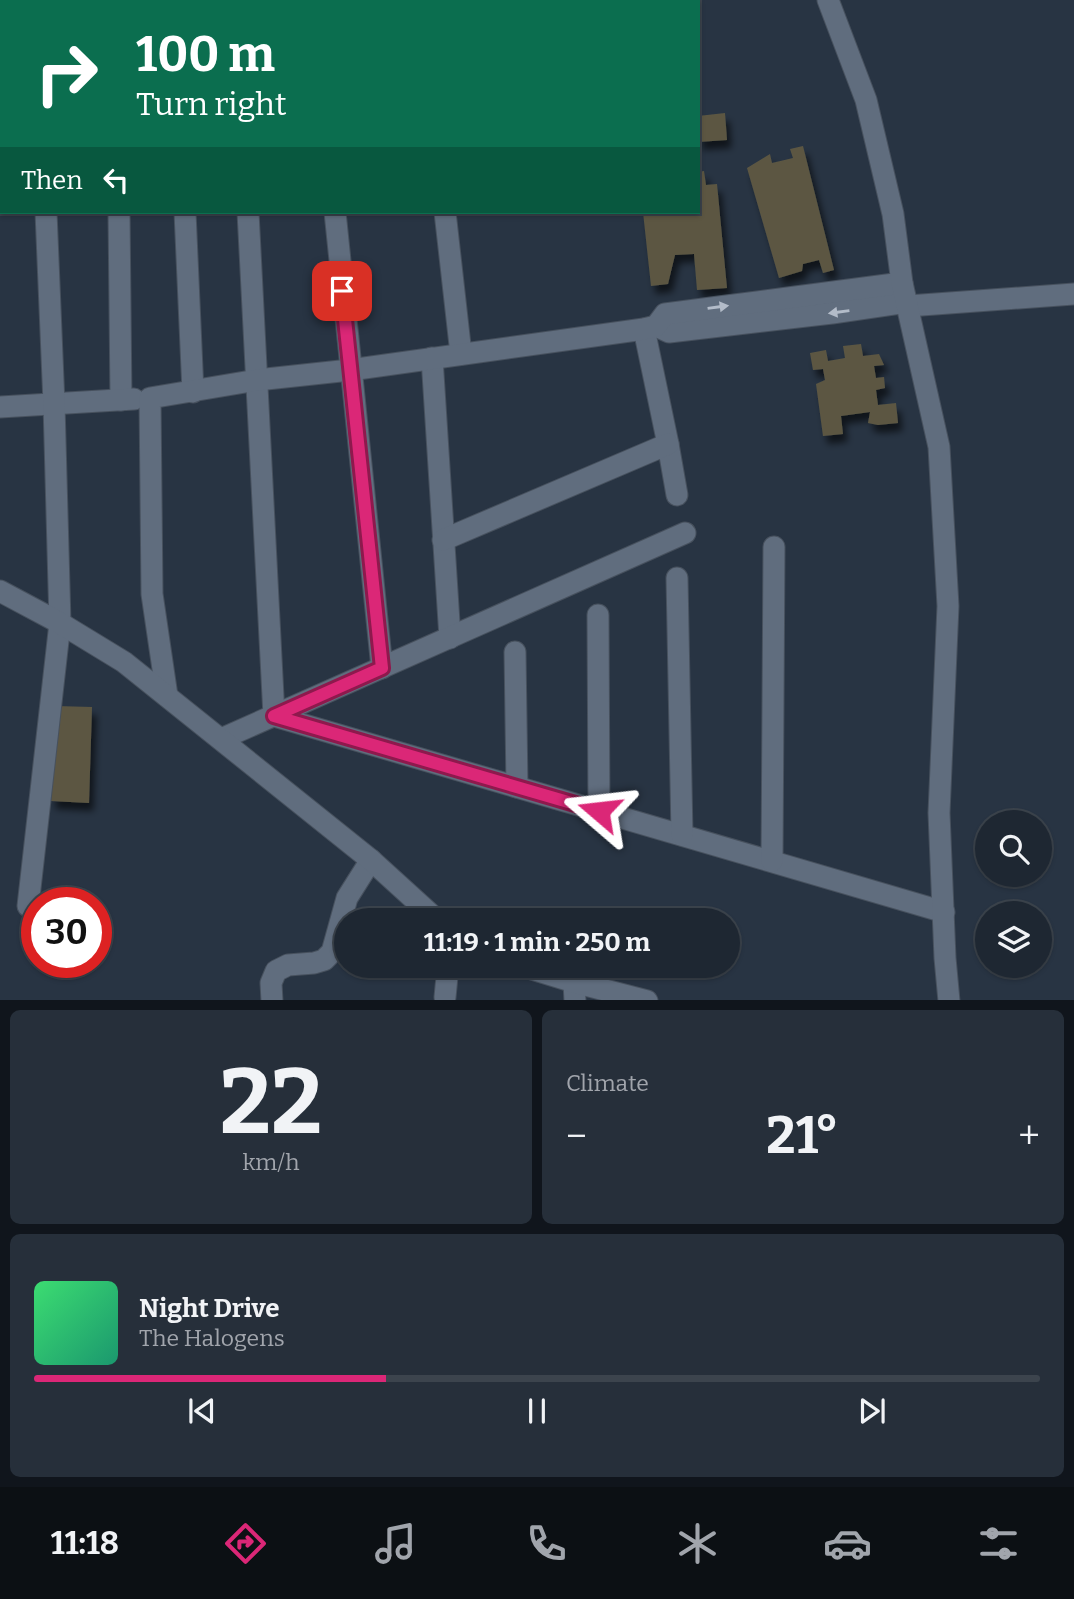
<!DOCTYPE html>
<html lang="en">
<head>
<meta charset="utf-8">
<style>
  body { margin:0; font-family:Bitter,serif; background:#262f3a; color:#f1f3f6; height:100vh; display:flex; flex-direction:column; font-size:26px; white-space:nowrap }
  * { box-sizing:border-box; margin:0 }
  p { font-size:23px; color:#a1a5ac }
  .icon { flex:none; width:38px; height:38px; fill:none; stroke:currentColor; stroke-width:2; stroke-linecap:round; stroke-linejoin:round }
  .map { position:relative; height:1000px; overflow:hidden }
  .side { display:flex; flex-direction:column; gap:10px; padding:10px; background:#10151c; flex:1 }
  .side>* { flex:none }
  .hud { position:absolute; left:0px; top:0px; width:700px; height:214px; box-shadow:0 2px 5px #0004,0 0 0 2px #3c444d; background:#0b6e4f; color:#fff; overflow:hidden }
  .controls { position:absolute; left:975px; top:810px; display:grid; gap:14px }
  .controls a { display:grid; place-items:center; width:77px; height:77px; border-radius:50%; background:#1e2732; box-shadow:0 2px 5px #0004,0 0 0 2px #3c444d; font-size:35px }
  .speed { position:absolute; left:21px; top:887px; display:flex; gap:14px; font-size:35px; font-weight:700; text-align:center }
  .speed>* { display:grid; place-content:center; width:91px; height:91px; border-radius:50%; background:#1e2732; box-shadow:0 2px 5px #0004,0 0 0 2px #3c444d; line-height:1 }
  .speed .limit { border:10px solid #d22; background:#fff; color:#111 }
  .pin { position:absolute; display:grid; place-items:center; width:60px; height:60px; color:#fff; margin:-30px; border-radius:14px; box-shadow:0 4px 10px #0006 }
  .me { position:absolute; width:77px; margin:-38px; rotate:287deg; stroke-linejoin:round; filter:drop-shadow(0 0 5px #0008) }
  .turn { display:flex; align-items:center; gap:24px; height:147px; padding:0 21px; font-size:32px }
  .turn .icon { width:91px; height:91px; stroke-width:2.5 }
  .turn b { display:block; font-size:49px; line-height:60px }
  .then { display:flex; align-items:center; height:66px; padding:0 21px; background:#0003; gap:14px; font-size:26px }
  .big { font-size:52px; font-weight:700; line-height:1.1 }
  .side .widget { flex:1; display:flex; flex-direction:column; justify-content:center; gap:10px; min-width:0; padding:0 24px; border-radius:10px; background:#262f3a }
  .side .dial { align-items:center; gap:0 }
  .dial b { font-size:91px; line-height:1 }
  .song { display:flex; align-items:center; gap:21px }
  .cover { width:84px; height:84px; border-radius:10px; background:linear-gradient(135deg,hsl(140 70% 55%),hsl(160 70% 35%)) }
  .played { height:7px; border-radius:4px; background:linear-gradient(90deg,#db2777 35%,#3c444d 35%) }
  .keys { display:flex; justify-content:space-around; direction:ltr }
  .heat { display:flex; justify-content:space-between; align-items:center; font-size:38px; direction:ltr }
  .side .tiles { flex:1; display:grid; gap:10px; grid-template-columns:1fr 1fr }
  .widget:last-child { grid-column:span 2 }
  .trip { position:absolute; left:334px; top:908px; width:406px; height:70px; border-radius:35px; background:#1e2732; box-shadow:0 2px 5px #0004,0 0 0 2px #3c444d; font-weight:700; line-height:70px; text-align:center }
  .tabs { display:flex; height:112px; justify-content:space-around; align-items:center; background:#0c1014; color:#a1a5ac }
  .tabs .icon { width:49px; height:49px }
  .tabs .selected { color:#db2777 }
  .tabs b { font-size:32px; color:#f1f3f6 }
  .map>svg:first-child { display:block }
  .building { fill:#5c5743; filter:url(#shadow) }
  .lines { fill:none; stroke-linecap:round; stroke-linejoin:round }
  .street-casing { stroke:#47515e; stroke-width:23 }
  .secondary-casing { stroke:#47515e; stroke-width:23 }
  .street { stroke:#606d7e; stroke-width:21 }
  .secondary { stroke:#606d7e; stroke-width:21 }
  .oneway { fill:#b3bcc9 }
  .route-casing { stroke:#8e194d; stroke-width:18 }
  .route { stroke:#db2777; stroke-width:12 }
</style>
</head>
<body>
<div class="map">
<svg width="1074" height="1001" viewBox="0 0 1074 1001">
  <defs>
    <filter id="shadow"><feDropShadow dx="4.5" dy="8" stdDeviation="3.5" flood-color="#0009"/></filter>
  </defs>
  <rect width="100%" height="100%" fill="#283443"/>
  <g class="building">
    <path d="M725 113 727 140 698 142V116Z"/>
    <path d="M803 146 834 270 823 273 819 260 803 264 802 271 779 278 747 168 770 154 772 163 793 158 790 149Z"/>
    <path d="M704 171 706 185 717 184 727 288 697 290 694 254 675 255 668 284 651 286 643 212H698V172Z"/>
    <path d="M861 344 863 356 879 354 884 365 874 366 876 378 884 377 885 388 876 390 878 405 896 403 898 423 878 425 868 423 870 412 841 416 843 434 823 436 816 384 825 380 823 369 813 370 810 353 826 350 828 361 845 358 843 346Z"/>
    <path d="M55 706 92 707 89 803 51 801Z"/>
  </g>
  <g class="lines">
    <g class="street-casing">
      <g id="street">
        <path d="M155 0V2"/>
        <path d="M263 2 281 0"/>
        <path d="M395 2 396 0"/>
        <path d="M0 97H2"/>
        <path d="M119 212 121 400"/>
        <path d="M185 212 193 392"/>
        <path d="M248 212 274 716 944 912"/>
        <path d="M335 212 382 668"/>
        <path d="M445 212 461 354"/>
        <path d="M908 306 1074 294"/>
        <path d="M656 326 669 332 832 313 907 302"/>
        <path d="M644 329 668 444 677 495"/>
        <path d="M432 358 450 638"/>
        <path d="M0 407 134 399"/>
        <path d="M443 540 668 444"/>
        <path d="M677 578 682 835"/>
        <path d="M598 615 599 811"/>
        <path d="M515 652 517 787"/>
        <path d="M167 696 152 594 150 398 257 380 350 370 644 329 656 326 665 314 902 283"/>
        <path d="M221 739 685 533"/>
        <path d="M772 861 774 547"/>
        <path d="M28 906 60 623 54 404 46 212"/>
        <path d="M574 982 575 1001"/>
        <path d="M445 997 448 966"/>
        <path d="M272 1001 271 983 276 971 288 965 314 963 324 960 332 952 347 898 371 860"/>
      </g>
    </g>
    <g class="secondary-casing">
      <g id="secondary">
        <path d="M828 0 866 100 893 214 902 283 939 447 948 606 939 813 945 958 949 1001"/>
        <path d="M0 591 60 623 124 662 371 860 437 920"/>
        <path d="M522 966 574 982 647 1001"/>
      </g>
    </g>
    <use href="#street" class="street"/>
    <use href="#secondary" class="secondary"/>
  </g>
  <defs><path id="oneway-solid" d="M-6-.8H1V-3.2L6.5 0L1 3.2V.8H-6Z" transform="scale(1.75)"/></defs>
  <g class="oneway">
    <use href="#oneway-solid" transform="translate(718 307) rotate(-8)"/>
    <use href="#oneway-solid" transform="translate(839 312) rotate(172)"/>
  </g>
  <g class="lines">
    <g class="route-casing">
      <path id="route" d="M342 291 382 668 274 716 599 811"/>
    </g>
    <use href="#route" class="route"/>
  </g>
</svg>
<div class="controls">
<a><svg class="icon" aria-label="search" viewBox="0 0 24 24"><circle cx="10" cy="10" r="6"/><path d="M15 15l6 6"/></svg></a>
<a><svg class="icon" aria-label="layers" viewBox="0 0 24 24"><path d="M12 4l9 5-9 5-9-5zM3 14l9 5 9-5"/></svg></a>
</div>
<div class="speed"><div class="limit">30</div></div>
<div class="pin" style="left:342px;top:291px;background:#d93025"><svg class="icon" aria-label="arrive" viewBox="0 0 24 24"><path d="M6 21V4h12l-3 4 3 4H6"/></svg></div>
<svg class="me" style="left:599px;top:811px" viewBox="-20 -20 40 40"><path d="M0-17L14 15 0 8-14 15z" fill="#db2777" stroke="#fff" stroke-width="4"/></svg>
<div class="trip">11:19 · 1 min · 250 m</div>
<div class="hud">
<div class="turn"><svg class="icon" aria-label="right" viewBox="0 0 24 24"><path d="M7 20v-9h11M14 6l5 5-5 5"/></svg><div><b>100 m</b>Turn right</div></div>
<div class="then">Then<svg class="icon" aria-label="left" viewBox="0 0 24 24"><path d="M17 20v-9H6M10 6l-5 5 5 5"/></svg></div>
</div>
</div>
<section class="side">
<div class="tiles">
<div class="widget dial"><b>22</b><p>km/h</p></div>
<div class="widget"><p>Climate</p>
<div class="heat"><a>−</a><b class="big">21°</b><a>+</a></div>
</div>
<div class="widget">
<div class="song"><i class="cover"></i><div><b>Night Drive</b><p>The Halogens</p></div></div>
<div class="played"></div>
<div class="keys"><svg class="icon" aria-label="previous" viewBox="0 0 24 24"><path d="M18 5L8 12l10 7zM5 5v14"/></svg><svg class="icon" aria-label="pause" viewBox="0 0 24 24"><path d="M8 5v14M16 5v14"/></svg><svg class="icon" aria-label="next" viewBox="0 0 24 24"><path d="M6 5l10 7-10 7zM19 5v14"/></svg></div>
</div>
</div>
</section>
<nav class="tabs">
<b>11:18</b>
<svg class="icon selected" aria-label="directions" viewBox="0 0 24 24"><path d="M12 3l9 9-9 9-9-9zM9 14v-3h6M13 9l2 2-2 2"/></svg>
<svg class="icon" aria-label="music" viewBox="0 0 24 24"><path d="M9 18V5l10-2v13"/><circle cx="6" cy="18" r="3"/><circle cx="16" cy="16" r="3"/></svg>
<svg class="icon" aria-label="phone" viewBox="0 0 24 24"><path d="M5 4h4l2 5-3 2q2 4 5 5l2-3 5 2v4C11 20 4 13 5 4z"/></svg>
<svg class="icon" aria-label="climate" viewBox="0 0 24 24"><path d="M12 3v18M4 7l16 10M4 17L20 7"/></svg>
<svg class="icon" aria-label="car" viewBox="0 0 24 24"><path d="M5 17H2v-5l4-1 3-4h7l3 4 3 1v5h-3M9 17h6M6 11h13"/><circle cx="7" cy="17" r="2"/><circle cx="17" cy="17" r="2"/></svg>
<svg class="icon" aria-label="filters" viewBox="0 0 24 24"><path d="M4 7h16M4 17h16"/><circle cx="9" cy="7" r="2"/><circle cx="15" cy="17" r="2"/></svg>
</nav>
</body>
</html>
